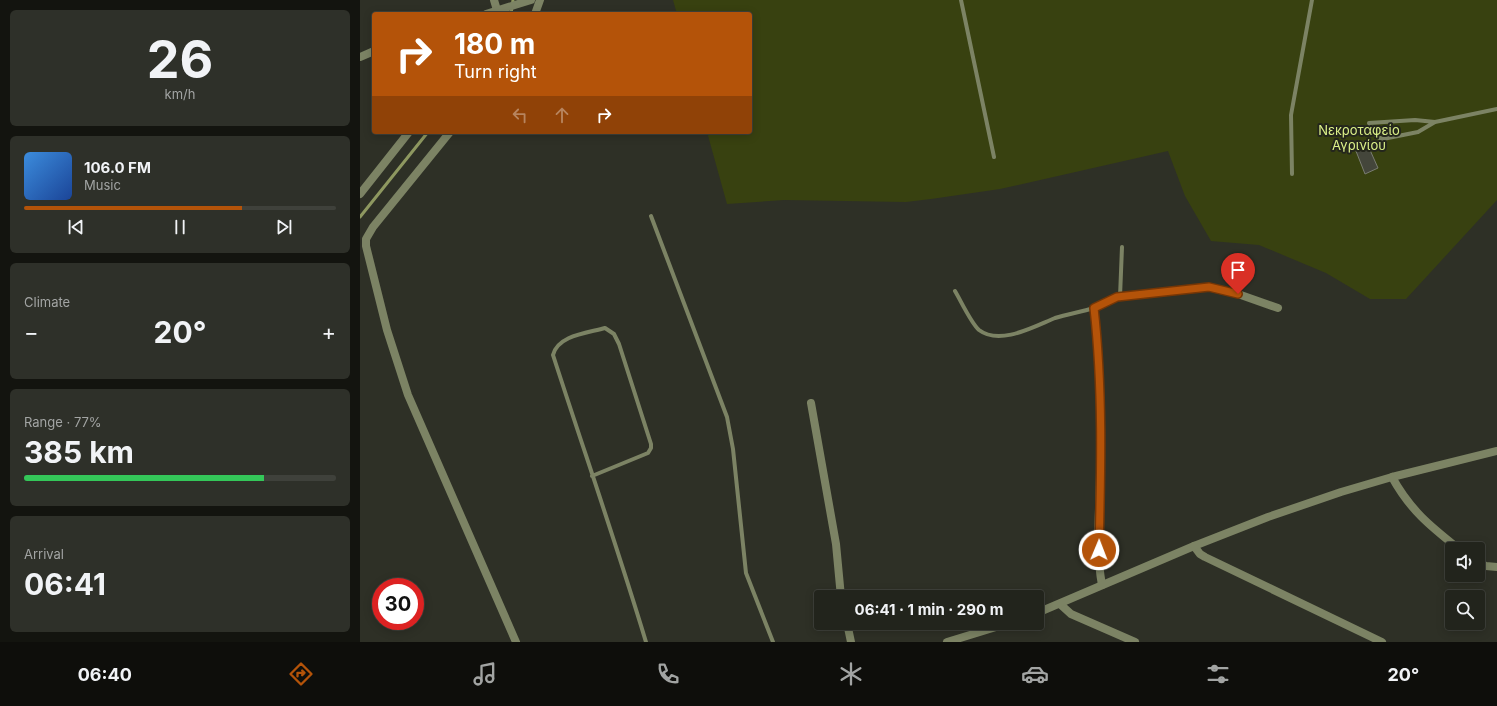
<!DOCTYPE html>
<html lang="en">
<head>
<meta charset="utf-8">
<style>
  body { margin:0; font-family:Inter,sans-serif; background:#2e3029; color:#f1f3f6; height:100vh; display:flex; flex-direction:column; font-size:15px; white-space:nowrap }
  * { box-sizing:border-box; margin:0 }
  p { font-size:13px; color:#a2a4a3 }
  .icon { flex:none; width:22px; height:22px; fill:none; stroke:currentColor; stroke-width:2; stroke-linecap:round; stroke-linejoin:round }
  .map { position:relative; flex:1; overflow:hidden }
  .panel { display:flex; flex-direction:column; gap:10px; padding:10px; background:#13140f; width:360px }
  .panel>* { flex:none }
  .guide { position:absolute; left:12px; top:12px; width:380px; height:122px; border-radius:4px; box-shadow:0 2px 10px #0003,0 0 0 1px #3f413b; background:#b45309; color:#fff; overflow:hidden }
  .controls { position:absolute; left:1085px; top:542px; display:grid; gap:8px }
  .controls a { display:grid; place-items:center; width:40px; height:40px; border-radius:4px; background:#22241c; box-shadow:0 2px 10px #0003,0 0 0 1px #3f413b; font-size:20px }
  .speed { position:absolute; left:12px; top:578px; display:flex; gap:8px; font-size:20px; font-weight:700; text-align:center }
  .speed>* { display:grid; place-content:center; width:52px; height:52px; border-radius:50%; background:#22241c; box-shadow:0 2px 10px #0003,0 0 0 1px #3f413b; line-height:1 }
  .speed .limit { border:6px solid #d22; background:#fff; color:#111 }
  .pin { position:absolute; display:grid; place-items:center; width:34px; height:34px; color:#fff; margin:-41px -17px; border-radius:50% 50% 50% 0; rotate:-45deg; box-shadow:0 0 4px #0007 }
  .pin .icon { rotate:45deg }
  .me { position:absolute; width:44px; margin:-22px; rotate:1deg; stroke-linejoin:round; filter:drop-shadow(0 0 3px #0008) }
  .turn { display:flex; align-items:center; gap:14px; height:84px; padding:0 16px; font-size:18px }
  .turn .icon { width:52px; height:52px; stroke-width:2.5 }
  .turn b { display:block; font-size:28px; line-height:34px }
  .lanes { display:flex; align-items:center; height:38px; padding:0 16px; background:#0003; justify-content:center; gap:20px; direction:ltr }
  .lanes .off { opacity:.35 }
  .big { font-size:30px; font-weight:700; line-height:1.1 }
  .panel .widget { flex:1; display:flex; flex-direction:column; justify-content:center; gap:6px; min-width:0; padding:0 14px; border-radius:6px; background:#2e3029 }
  .panel .dial { align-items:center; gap:0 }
  .dial b { font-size:52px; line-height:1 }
  .song { display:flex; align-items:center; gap:12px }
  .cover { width:48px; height:48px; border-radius:6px; background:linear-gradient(135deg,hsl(210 70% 55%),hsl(220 70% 35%)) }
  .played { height:4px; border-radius:2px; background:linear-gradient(90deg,#b45309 70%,#3f413b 70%) }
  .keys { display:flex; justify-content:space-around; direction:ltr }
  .heat { display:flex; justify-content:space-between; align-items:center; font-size:22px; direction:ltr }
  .charge { height:6px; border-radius:3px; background:linear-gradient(90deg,#34c759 77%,#3f413b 0) }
  .trip { position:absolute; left:454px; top:590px; width:230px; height:40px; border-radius:4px; background:#22241c; box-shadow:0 2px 10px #0003,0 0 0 1px #3f413b; font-weight:700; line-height:40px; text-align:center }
  .tab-bar { display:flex; height:64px; justify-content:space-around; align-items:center; background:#0e0e0b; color:#a2a4a3 }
  .tab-bar .icon { width:28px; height:28px }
  .tab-bar .active { color:#b45309 }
  .tab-bar b { font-size:18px; color:#f1f3f6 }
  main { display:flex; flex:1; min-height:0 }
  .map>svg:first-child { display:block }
  .green { fill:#384110 }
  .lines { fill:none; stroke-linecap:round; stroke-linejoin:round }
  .stream { stroke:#8e9860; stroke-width:3 }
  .building { fill:#44463b; stroke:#7a7d71 }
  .service { stroke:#7c8364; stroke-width:4 }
  .minor { stroke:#7c8364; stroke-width:8 }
  .tertiary { stroke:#7c8364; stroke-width:8 }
  .route-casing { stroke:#753606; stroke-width:10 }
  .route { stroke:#b45309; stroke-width:7 }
  .labels { text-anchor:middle; stroke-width:4; stroke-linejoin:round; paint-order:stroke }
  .park-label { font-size:13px; fill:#dbf088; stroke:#24261c }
</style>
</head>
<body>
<main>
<section class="panel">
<div class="widget dial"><b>26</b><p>km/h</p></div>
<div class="widget">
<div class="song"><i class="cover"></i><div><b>106.0 FM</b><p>Music</p></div></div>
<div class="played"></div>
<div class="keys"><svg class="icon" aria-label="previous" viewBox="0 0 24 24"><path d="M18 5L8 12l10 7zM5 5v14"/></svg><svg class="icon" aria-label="pause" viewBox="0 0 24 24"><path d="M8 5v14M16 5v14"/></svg><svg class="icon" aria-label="next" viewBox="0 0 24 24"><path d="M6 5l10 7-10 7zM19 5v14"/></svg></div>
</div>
<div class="widget"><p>Climate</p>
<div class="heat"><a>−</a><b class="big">20°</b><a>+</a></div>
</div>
<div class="widget"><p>Range · 77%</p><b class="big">385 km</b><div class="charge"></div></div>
<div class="widget"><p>Arrival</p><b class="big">06:41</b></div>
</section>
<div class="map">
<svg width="1137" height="642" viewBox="0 0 1137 642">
  <rect width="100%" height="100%" fill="#2e3026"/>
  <path class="green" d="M313 0H1137V200L1046 299H1010L966 273 899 245 851 241 825 196 808 151 640 189 571 199 546 202 424 200 367 204 347 132H390V14H317Z"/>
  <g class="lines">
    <g class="stream">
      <path d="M151 14 153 0"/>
      <path d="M0 217 68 132"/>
    </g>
  </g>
  <path class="building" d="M1006 141 1018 168 1005 174 994 146Z"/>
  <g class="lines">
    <g class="service">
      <path d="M601 0 634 157"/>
      <path d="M1075 122 1055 120 1009 123 1017 137 1023 139 1058 132 1075 122 1137 109"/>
      <path d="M932 174 931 115 952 0"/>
      <path d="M291 216 367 417 373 449 386 573 413 642"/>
      <path d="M595 291C601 301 611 323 619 330 640 346 675 326 695 318 708 314 721 312 734 308"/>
      <path d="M760 297 762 247"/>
      <path d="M232 476 288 453 291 448V444L259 344 254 334 245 328C228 333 198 335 193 355 224 451 257 546 286 642"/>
    </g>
    <g class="minor">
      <path d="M134 0 137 10 135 14"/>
      <path d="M175 14 180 0"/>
      <path d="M90 132 13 227 6 239V246L27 330 48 395 156 642"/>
      <path d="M0 194 49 132"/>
      <path d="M451 403 476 544 481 597"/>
      <path d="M1032 477C1050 510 1070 526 1099 549"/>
      <path d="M834 546 840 554 845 557 1022 642"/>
      <path d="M1118 562 1126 566 1137 567"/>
      <path d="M742 585C735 548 740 509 740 472 741 417 740 362 734 308L757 297 849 287 878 294 918 308"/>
      <path d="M700 604 711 614 775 642"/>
      <path d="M487 623 491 642"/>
    </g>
    <g class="tertiary">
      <path d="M126 14 171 0"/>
      <path d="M0 57 14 51"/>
      <path d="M677 613 834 546 908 517 981 492 1032 477 1137 451"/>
      <path d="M587 642 649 623"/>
    </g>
  </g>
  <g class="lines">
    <g class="route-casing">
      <path id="route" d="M739 550C741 470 743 388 734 308L757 297 849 287 878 294"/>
    </g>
    <use href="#route" class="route"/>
  </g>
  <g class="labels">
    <g class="park-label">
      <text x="999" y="135">Νεκροταφείο<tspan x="999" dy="15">Αγρινίου</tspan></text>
    </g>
  </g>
</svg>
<div class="controls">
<a><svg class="icon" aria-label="sound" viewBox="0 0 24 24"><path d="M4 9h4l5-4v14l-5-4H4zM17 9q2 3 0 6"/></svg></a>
<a><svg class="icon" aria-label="search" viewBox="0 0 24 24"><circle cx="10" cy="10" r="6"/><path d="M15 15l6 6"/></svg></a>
</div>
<div class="speed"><div class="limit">30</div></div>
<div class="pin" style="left:878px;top:294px;background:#d93025"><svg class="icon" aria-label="arrive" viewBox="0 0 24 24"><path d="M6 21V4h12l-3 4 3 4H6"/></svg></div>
<svg class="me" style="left:739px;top:550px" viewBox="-20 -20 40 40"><circle r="17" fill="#b45309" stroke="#fff" stroke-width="3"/><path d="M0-11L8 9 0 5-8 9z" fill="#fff"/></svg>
<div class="trip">06:41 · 1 min · 290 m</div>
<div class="guide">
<div class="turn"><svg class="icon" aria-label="right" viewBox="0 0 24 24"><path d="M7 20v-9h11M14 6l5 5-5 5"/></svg><div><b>180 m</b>Turn right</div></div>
<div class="lanes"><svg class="icon off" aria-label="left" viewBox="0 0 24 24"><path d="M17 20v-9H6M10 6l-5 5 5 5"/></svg><svg class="icon off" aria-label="ahead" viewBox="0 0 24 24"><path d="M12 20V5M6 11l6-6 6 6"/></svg><svg class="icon" aria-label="right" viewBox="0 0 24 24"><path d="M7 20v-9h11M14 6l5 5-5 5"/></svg></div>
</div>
</div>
</main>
<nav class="tab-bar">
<b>06:40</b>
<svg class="icon active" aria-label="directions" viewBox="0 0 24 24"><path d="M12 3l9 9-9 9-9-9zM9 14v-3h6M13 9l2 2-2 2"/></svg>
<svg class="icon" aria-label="music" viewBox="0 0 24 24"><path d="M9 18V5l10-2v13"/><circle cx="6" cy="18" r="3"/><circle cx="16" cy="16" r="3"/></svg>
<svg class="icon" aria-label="phone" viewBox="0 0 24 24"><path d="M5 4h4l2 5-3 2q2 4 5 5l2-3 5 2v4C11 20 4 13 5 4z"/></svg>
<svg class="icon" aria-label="climate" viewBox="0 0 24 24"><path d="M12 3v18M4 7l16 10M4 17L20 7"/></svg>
<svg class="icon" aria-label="car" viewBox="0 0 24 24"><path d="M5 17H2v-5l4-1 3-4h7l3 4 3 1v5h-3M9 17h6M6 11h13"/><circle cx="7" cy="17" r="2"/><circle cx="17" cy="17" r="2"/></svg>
<svg class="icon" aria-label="filters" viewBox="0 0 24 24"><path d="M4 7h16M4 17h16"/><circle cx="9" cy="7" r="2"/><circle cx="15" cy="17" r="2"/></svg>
<b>20°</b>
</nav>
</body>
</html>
